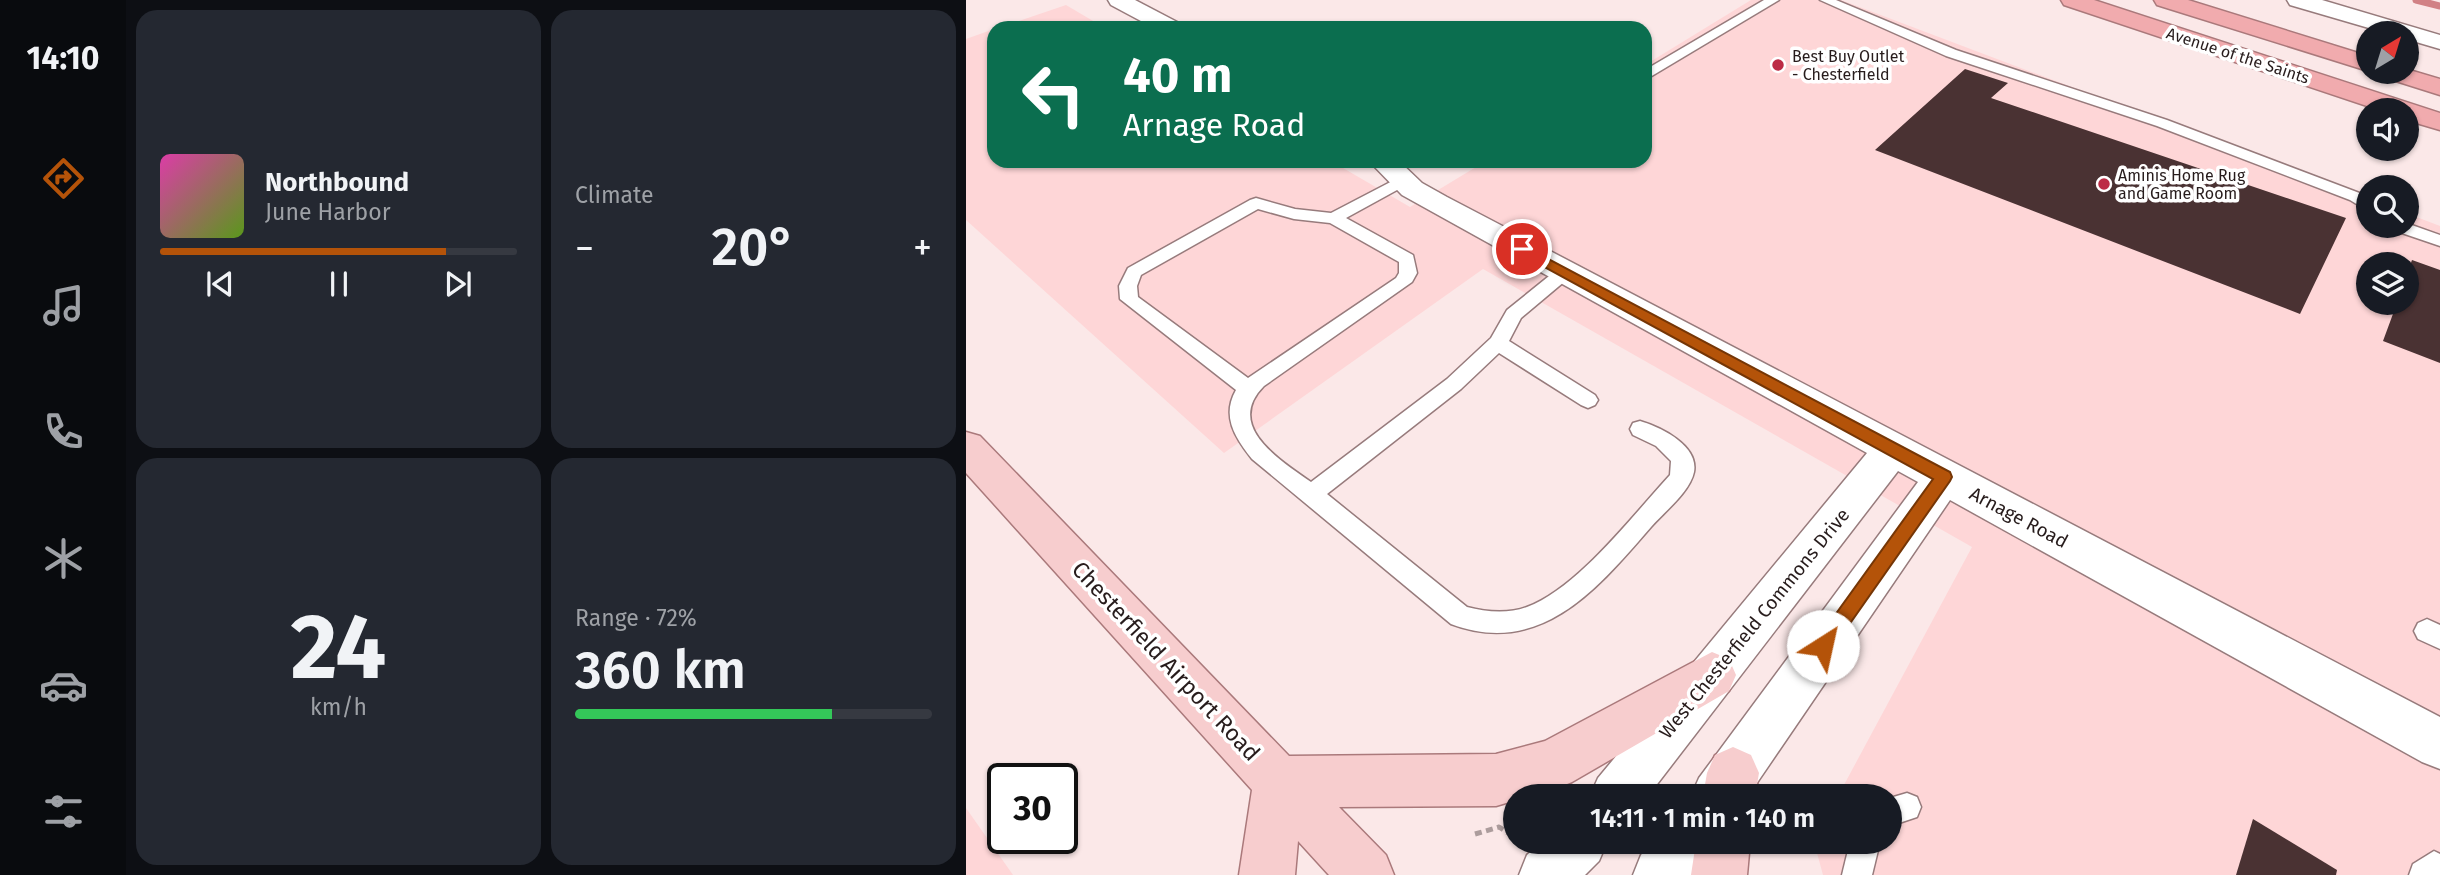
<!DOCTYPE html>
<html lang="en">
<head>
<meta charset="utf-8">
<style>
  body { margin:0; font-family:"Fira Sans",sans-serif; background:#242831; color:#f1f3f6; height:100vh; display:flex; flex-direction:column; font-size:26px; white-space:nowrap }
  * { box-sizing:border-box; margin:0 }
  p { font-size:23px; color:#9ea1a6 }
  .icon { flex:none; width:38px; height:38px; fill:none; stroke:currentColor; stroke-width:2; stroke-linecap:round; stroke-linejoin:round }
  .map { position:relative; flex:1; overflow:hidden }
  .panel { display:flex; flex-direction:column; gap:10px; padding:10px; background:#0d0f14; width:840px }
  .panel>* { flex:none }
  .banner { position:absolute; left:21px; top:21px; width:665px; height:147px; border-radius:21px; box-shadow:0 2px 5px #0004; background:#0b6e4f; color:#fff; overflow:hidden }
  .needle { width:46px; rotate:38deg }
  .buttons { position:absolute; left:1390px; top:21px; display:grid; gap:14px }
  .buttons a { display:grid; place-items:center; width:63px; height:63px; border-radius:50%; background:#171b24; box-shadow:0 2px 5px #0004; font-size:35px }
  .speed { position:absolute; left:21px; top:763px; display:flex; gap:14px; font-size:35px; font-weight:700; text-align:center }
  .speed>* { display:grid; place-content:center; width:91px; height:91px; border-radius:50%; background:#171b24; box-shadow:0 2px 5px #0004; line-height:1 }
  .speed .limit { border:4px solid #111; border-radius:10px; background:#fff; color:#111 }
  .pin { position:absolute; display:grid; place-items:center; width:60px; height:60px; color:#fff; margin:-30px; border:4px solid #fff; border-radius:50%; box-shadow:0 2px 7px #0007 }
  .me { position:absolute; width:77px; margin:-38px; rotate:35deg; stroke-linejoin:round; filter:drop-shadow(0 0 5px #0008) }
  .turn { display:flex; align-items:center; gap:24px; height:147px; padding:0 21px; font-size:32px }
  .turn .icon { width:91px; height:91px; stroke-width:2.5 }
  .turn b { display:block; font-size:49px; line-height:60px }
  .big { font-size:52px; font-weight:600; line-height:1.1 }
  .panel .card { flex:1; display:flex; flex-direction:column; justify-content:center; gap:10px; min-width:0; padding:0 24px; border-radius:21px; background:#242831 }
  .panel .dial { align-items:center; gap:0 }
  .dial b { font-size:91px; line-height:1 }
  .song { display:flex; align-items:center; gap:21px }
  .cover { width:84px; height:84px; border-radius:10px; background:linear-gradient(135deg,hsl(320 70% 55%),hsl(90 70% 35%)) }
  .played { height:7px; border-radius:4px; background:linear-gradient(90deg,#b45309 80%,#363941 80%) }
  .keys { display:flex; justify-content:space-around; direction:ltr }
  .heat { display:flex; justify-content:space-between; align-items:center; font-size:38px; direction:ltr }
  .charge { height:10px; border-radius:5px; background:linear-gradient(90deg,#34c759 72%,#363941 0) }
  .panel .tiles { flex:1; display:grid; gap:10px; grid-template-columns:repeat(2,1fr) }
  .trip { position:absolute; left:537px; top:784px; width:399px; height:70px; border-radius:35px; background:#171b24; box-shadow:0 2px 5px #0004; font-weight:600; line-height:70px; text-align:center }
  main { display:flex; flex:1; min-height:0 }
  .menu { display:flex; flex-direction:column; width:126px; justify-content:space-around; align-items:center; background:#090b0e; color:#9ea1a6 }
  .menu .icon { width:49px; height:49px }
  .menu .active { color:#b45309 }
  .menu b { font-size:32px; color:#f1f3f6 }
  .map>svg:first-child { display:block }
  .built { fill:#fed6d7; fill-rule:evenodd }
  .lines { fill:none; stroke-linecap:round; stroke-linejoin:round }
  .stream { stroke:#d18185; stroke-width:7 }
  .building { fill:#4a3233 }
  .service-casing { stroke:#977b7c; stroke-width:3 }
  .minor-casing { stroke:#977b7c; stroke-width:3 }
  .tertiary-casing { stroke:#977b7c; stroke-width:3 }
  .primary-casing { stroke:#aa797b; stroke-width:3 }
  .motorway-casing { stroke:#aa797b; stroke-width:3 }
  .path { stroke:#ac9c9c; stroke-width:5; stroke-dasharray:7 4.5; stroke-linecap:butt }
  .service { fill:#fff; fill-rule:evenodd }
  .minor { fill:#fff; fill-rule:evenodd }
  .tertiary { fill:#fff; fill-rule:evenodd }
  .primary { fill:#f7cdce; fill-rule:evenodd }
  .motorway { fill:#f1abae; fill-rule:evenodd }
  .route { fill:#b45309; stroke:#753606; stroke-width:2 }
  .poi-dot { fill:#bc2b45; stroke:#fff; stroke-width:2.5 }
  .labels { text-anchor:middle; stroke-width:7; stroke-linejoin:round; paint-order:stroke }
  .far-street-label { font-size:16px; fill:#271c1c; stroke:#fff }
  .far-poi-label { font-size:16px; fill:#271c1c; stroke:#fff; text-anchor:start }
  .street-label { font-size:19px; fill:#271c1c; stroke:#fff }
  .near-street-label { font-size:23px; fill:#271c1c; stroke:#fff }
</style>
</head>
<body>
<main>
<nav class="menu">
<b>14:10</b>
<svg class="icon active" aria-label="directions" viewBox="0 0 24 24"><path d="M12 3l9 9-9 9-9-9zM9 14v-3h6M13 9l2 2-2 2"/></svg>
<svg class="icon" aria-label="music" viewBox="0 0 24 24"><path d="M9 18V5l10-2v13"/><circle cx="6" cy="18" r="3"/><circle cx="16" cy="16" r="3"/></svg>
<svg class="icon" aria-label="phone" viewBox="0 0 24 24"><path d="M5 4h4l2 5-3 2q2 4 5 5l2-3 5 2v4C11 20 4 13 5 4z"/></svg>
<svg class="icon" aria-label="climate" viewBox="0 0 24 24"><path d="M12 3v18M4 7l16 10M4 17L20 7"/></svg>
<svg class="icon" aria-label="car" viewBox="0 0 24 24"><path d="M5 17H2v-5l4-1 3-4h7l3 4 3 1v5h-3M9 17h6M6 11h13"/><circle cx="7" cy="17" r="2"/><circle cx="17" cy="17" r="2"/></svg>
<svg class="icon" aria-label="filters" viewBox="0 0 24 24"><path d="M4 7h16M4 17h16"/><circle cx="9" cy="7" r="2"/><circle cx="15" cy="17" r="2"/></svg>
</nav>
<section class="panel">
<div class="tiles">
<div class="card">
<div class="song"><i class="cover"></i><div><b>Northbound</b><p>June Harbor</p></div></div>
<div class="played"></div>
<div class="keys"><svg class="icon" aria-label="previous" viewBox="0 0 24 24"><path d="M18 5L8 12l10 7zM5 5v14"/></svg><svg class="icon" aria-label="pause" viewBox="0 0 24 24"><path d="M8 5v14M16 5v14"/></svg><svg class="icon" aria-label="next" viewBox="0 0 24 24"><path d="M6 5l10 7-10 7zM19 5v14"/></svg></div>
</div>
<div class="card"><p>Climate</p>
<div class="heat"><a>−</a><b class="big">20°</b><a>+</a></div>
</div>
<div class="card dial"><b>24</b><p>km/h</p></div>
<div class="card"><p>Range · 72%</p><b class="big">360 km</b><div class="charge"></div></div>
</div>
</section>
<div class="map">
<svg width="1474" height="875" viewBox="0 0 1474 875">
  <rect width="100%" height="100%" fill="#fbe8e8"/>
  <g class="built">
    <path d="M785 0H875L1402 199V226H1440V213L1474 226V875H857L848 842H924V796H872L1006 547 517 269 258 453 0 220V39L28 29V161H365L444 207 520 161H679V65ZM1402 264H1440V303H1402Z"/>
    <path d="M100 5 139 28H32Z"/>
    <path d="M0 808 47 875H0Z"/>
  </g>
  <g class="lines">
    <path class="stream" d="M1450 0 1474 6"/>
  </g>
  <g class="building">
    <path d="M999 69 1042 83 1025 98 1380 218 1334 314 909 150Z"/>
    <path d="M1446 260 1474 270V363L1417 341 1431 303H1440V276Z"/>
    <path d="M1287 819 1371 870 1370 875H1270Z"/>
  </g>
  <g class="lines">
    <g class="service-casing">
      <g id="service">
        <path d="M798 0H813L679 80V70Z"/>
        <path d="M854 0H870L990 50 1201 120 1396 194 1402 198V211L1384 200 1191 126 980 56Z"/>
        <path d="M436 176 442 178 444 181 442 184 380 218 447 255 451 273 446 282 298 386C258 426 314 460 345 482L481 379 525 338 541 310 593 268H605L608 272 605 276 555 318 543 341 629 395 632 400 629 405 622 408 615 405 533 353 495 389 361 494 501 607C520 612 542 614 561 607 612 588 667 515 704 475L705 461 690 446 667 435 664 429 667 423 674 421C694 427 733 445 728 472 724 492 698 512 685 527 632 588 575 658 485 624L286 459C269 438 255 416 270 390L154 299 153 286 162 268 284 200 290 198 329 209 365 213ZM292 209 328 219 364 223 433 262V273L430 278 282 378 172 297 171 286 175 275Z"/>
        <path d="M1440 223 1474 235V246L1427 230 1425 226H1440Z"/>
        <path d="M1461 619 1474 625V649L1452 639 1448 631 1452 623Z"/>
        <path d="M941 793 951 797 955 807 951 817 924 826V798Z"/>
        <path d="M884 842H914L906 875H876Z"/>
        <path d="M1468 851 1474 854V875H1443L1447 864Z"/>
      </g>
    </g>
    <g class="minor-casing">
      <g id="minor">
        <path d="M142 0H169L213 23 216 28H188L145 5Z"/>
        <path d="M403 161H433L456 183 481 197 1474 717V769L1456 762 984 500 782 796H725L733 778 952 482 932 471 682 796H624L632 778 901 453 436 195Z"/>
        <path d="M576 842H641L633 861 619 875H553L561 855Z"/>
        <path d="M686 842H746L728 875H667L675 855Z"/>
      </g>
    </g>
    <g class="tertiary-casing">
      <path id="tertiary" d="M1321 0H1356L1474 35V49L1440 39V33H1420L1324 5Z"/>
    </g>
    <g class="primary-casing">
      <g id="primary">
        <path d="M0 432 14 436 323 756 530 754 579 741 746 652 763 659 770 675 763 691 606 782C587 790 570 796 550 796V800L530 806 373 807 420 855 428 875H363L332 841 329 875H273L286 790 0 473Z"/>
        <path d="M767 747 785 755 793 773 789 796H737L741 773 749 755Z"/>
        <path d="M730 842H784L781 875H725Z"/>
      </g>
    </g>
    <g class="motorway-casing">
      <g id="motorway">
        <path d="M1095 0H1128L1474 113V130L1440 120V110H1413L1098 5Z"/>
        <path d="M1188 0H1222L1402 56V71L1191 5Z"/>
        <path d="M1440 69 1474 79V95L1417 77 1414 72H1440Z"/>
      </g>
    </g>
    <path class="path" d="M509 834 533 827 550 838"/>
    <use href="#service" class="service"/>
    <use href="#minor" class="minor"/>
    <use href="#tertiary" class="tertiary"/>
    <use href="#primary" class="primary"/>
    <use href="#motorway" class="motorway"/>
  </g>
  <path class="route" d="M556 245 984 472 986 477 984 481 864 652 857 655 851 652 848 646 851 640 967 479 551 252 549 249Z"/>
  <g class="poi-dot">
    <circle cx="812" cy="65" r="7"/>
    <circle cx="1138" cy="184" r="7"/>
  </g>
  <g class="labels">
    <g class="far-street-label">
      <text transform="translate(1272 55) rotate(18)" y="6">Avenue of the Saints</text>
    </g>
    <g class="far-poi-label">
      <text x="826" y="62">Best Buy Outlet<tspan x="826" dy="18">- Chesterfield</tspan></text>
      <text x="1152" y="181">Aminis Home Rug<tspan x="1152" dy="18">and Game Room</tspan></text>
    </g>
    <g class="street-label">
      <text transform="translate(1053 517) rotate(28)" y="7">Arnage Road</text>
      <text transform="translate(788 623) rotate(-51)" y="7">West Chesterfield Commons Drive</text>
    </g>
    <g class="near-street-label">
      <text transform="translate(200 661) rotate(47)" y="8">Chesterfield Airport Road</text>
    </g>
  </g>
</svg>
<div class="buttons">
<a><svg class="needle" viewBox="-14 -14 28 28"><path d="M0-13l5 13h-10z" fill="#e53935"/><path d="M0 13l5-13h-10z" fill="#9ea1a6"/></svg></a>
<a><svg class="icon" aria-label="sound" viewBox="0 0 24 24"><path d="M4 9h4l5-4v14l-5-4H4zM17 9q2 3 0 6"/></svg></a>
<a><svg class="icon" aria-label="search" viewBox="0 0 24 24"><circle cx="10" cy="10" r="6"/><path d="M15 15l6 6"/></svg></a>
<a><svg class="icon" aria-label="layers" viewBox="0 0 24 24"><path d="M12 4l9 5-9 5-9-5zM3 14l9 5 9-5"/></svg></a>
</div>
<div class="speed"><div class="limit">30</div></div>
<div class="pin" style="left:556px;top:249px;background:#d93025"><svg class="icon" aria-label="arrive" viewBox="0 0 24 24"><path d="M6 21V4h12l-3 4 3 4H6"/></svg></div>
<svg class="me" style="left:857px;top:646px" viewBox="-20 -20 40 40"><circle r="19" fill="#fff"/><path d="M0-13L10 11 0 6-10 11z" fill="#b45309"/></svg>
<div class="trip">14:11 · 1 min · 140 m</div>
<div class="banner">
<div class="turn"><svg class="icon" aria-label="left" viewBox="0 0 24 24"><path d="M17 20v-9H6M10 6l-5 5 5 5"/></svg><div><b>40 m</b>Arnage Road</div></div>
</div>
</div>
</main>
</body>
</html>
